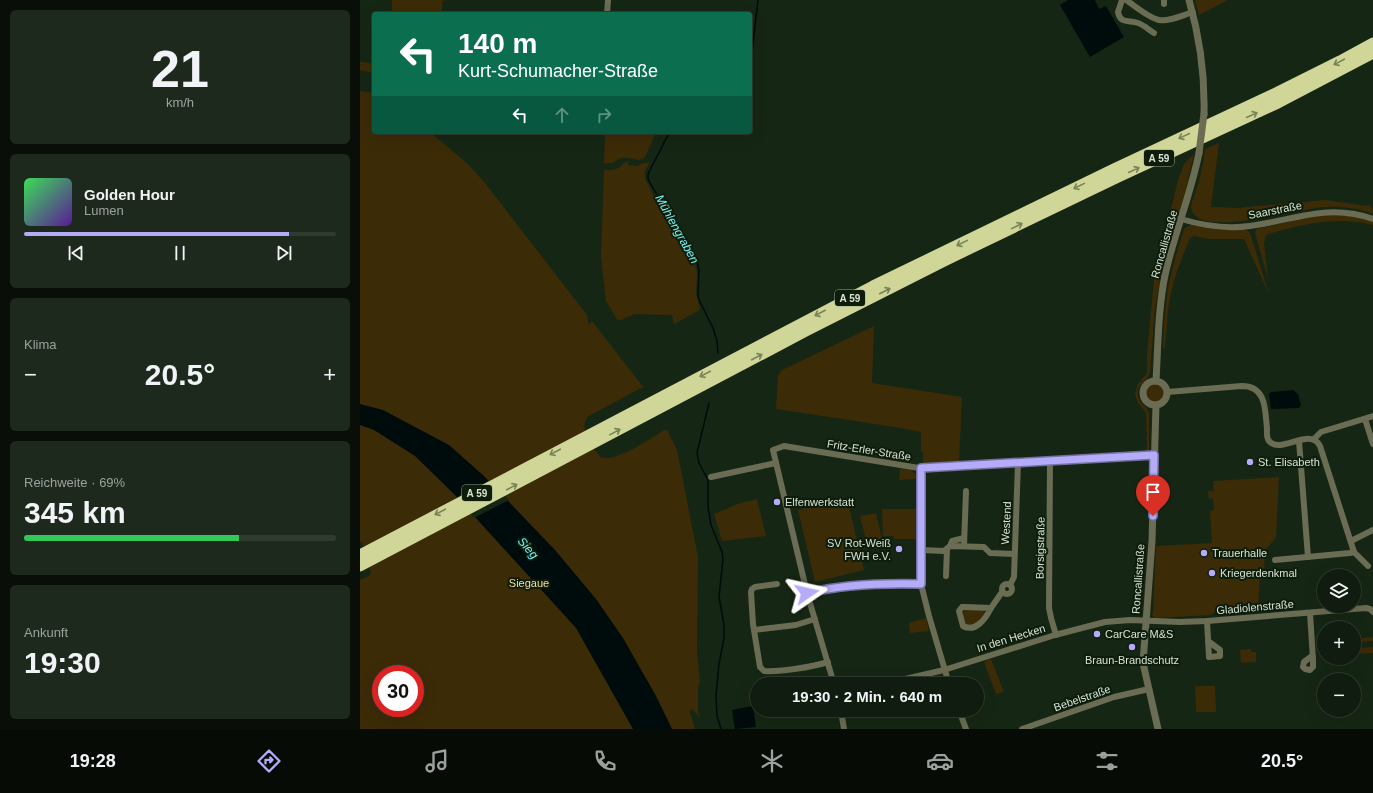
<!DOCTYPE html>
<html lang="de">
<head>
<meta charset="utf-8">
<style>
  body { margin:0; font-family:Helvetica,sans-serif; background:#1e291d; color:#f1f3f6; height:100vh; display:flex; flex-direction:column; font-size:15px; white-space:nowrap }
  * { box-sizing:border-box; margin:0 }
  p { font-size:13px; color:#9ca19e }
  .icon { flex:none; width:22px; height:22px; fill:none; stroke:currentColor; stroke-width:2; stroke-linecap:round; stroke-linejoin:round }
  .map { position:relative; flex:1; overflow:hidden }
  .panel { display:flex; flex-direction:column; gap:10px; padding:10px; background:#090f08; width:360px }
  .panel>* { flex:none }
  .guide { position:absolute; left:12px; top:12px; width:380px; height:122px; border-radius:4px; box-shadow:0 4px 16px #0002,0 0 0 1px #303a2f; background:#0b6e4f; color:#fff; overflow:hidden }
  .buttons { position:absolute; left:957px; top:569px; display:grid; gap:8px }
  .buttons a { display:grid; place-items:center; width:44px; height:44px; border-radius:50%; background:#101c0f; box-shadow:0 4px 16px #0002,0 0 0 1px #303a2f; font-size:20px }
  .speed { position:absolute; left:12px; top:665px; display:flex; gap:8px; font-size:20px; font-weight:700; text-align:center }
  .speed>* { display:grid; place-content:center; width:52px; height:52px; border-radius:50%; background:#101c0f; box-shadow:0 4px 16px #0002,0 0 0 1px #303a2f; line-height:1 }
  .speed .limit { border:6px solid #d22; background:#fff; color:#111 }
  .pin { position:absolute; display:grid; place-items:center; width:34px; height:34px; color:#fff; margin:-41px -17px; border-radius:50% 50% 50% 0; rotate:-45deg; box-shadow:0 0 4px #0007 }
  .pin .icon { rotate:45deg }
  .me { position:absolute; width:44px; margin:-22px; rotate:79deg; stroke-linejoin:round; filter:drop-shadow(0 0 3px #0008) }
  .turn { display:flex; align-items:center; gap:14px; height:84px; padding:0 20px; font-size:18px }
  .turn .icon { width:52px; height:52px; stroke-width:2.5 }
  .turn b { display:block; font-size:28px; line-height:34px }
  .lanes { display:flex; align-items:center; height:38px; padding:0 20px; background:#0003; justify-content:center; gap:20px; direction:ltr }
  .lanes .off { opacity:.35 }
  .big { font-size:30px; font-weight:700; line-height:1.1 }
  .panel .widget { flex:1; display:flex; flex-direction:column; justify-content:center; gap:6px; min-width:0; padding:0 14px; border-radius:6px; background:#1e291d }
  .panel .dial { align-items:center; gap:0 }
  .dial b { font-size:52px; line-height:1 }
  .song { display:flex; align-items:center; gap:12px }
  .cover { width:48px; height:48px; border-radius:6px; background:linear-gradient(135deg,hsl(130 70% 55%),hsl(270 70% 35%)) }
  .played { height:4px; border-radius:2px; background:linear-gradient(90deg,#b4acf9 85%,#303a2f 85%) }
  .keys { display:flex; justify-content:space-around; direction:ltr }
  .heat { display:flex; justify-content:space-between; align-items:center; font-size:22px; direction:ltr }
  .charge { height:6px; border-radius:3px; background:linear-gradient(90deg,#34c759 69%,#303a2f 0) }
  .trip { position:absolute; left:390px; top:677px; width:234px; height:40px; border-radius:20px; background:#101c0f; box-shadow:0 4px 16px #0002,0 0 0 1px #303a2f; font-weight:700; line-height:40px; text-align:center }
  .dock { display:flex; height:64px; justify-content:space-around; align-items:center; background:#060b06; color:#9ca19e }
  .dock .icon { width:28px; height:28px }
  .dock .selected { color:#b4acf9 }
  .dock b { font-size:18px; color:#f1f3f6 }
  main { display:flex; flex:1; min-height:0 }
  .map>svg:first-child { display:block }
  .green { fill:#3c2b07; fill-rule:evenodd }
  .water { fill:#000b0c }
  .pier { fill:#162614 }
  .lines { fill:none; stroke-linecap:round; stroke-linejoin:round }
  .stream { stroke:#000b0c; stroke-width:1.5 }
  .minor { stroke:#6a6c53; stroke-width:6 }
  .tertiary { stroke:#6a6c53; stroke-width:7 }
  .motorway { stroke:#d0d697; stroke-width:11 }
  .tertiary-bridge { stroke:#6a6c53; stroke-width:7 }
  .oneway { stroke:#788358 }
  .route-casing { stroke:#7570a2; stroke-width:10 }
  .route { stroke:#b4acf9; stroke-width:7 }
  .poi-dot { fill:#b4acf9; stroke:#0d1d0a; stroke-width:1.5 }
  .labels { text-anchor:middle; stroke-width:4; stroke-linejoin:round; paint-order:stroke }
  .shield { fill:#0d1d0a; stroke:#9aa799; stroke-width:1 }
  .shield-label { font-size:10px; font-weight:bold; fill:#d7e2d6 }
  .street-label { font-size:11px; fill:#d7e2d6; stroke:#0d1d0a }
  .poi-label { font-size:11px; fill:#d7e2d6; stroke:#0d1d0a; text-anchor:start }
  .park-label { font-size:11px; fill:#fddb9b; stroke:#0d1d0a }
  .water-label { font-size:12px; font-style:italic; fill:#77f5fb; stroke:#0d1d0a }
</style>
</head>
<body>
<main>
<section class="panel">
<div class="widget dial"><b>21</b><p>km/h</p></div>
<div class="widget">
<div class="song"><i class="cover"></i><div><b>Golden Hour</b><p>Lumen</p></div></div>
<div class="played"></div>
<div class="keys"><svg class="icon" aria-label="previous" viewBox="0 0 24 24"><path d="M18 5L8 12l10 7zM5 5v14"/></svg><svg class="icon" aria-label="pause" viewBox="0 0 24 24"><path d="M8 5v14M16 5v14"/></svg><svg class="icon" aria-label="next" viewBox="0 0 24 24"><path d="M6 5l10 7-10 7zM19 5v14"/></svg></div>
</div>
<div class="widget"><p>Klima</p>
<div class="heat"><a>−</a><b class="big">20.5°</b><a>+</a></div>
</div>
<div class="widget"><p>Reichweite · 69%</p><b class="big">345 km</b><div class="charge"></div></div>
<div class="widget"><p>Ankunft</p><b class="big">19:30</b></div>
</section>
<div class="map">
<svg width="1013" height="729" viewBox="0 0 1013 729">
  <rect width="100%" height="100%" fill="#162614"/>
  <g class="green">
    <path d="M32 0H87L82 1V14H32Z"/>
    <path d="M835 0H868L839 15Z"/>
    <path d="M0 62 14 63V73L0 70Z"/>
    <path d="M0 91 14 93V132H70L109 165 125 183 227 315 229 325 232 321 284 388H281L227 417C222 427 225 432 231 442 234 447 236 453 241 457 254 464 292 437 305 430H307L317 450 338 557 337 651 340 683 338 686V711L340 718 332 709 330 712 335 729H0V580L9 576 11 573 3 544 0 541ZM21 674H55V708H21Z"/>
    <path d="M245 132H296L285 157 279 160C273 159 265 156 259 159 252 163 253 164 244 163Z"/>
    <path d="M859 143 851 207 877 208 965 200 1007 206 1008 204 1013 209V214C997 208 982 206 965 207 942 208 842 238 832 211 830 207 832 201 834 197 840 181 843 165 845 149Z"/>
    <path d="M834 154 827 185 800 279 795 309 790 373C786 383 774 385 779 399 782 405 787 407 789 413V449L787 451H784L787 448 786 413 777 401 775 393 778 384 787 373V354L794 280 819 176 821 173 824 164Z"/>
    <path d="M268 161V165L278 166 280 164 290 162 285 171V179L309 226 335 262 337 274 336 293 340 310 314 324 312 315 275 314 258 321 246 301 241 257 244 170C249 170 256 170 260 167 263 164 263 163 268 161Z"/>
    <path d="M961 215C979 215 996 215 1013 222V225C978 216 940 224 906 235L904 243 908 279 895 233 896 229Z"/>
    <path d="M832 225 860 230 885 229 890 233 909 294 884 239H849L834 236 830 238C820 262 811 285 808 311 807 323 806 336 805 348H803L804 321 808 287 816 255 824 229 828 226Z"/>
    <path d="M514 326 512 383 602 397 599 462 563 464V452H561V432L535 427 416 409 418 376 422 370Z"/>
    <circle cx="795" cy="393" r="9"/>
    <path d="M540 469 552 470 556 475V479L539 480Z"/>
    <path d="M919 477 916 538 905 550 904 576 900 577 898 611 896 608 857 610 851 615 794 618 792 614 793 611 796 546 852 543 850 511 854 510 853 498 849 499 848 491H854L853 481Z"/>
    <path d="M487 498 504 570 455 582 438 510Z"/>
    <path d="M397 499 406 536 362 541 354 514 380 503Z"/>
    <path d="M522 509H557V539H534V536H523Z"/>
    <path d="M516 513 523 544 508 548 500 516Z"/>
    <path d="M604 610H623L625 613 619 622C616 623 612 625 608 625 602 623 602 614 604 610Z"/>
    <path d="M566 618 569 631 550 633 549 623Z"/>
    <path d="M1013 637V641L1000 642 1001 648 1013 647V653L994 654V639Z"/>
    <path d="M891 649V652H896V662L881 663 880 650Z"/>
    <path d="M631 659 644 692 636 694 624 662Z"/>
    <path d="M835 686H855L856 712H836Z"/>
  </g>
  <g class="water">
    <path d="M708 0H735L739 9 746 6 764 37 730 57 700 5Z"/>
    <path d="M934 390 935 392 938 394 941 405 939 408 911 409 909 394 911 392Z"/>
    <path d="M0 404 23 410 89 445 124 476 195 550 236 599 263 638 296 696 312 729H273L216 628 94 494 55 456 14 430 0 425Z"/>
    <path d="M393 706 396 727 375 729 372 710Z"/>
  </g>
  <path class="pier" d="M130 480 149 500 114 518 95 498Z"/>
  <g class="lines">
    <g class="stream">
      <path d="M390 69 398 0"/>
      <path d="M311 132 308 135 288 174V179L307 213 337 262 339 270 338 296 340 302 353 328 357 341 358 353"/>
      <path d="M349 403 337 453 339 463 348 480V507L351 525 362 552 363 559 359 597 364 625V638L359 664 356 695 357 716 361 729"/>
    </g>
    <g class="minor">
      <path d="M762 0 758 12C760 24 769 20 778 23 784 25 789 30 794 33"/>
      <path d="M766 0C775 6 789 18 799 20 809 22 823 15 833 12"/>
      <path d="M804 0V4"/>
      <path d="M247 14 248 0"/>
      <path d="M821 219C844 226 867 229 890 226 935 220 967 203 1013 219"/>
      <path d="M807 392 882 386C907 386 905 411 907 429 907 433 906 437 909 441 921 455 950 426 960 446L994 552 1008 566"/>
      <path d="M1005 419 1013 444"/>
      <path d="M954 439 961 432 1013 416"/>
      <path d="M939 441 948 557"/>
      <path d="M690 460 689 608 691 618 696 635"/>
      <path d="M561 468V584L569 616 589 684"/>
      <path d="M351 477 416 463"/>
      <path d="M991 541 1013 530"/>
      <path d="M590 546 592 541 604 538"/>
      <path d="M604 546 606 491"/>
      <path d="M561 550 584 551 590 546 624 547 630 553 654 554"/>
      <path d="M915 560 990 553 994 552"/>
      <path d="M586 576 587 549"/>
      <circle cx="647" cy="589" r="5"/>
      <path d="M417 584 395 587 392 589 391 592 393 624 400 667 404 671C422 672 451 667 468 662"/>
      <path d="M650 585 654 577 658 462"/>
      <path d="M447 593C485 584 523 583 561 584"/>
      <path d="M602 607H605L631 608C626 618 616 633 603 626L599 611Z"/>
      <path d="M631 608 642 592"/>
      <path d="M950 613 953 659V667L950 670 945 669 943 667 944 662 952 656"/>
      <path d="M847 621 849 657 860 656V650L848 641"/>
      <path d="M394 630 436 625 455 619"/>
      <path d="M474 684 447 593 413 450 424 446 559 468 794 455"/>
      <path d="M524 684 584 670 695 635 745 622 770 620 820 622 847 621 1006 608 1010 609 1013 612"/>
      <path d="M481 710 484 729"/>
      <path d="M599 710 606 729"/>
      <path d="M662 729 754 697 789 689"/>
    </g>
    <g class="tertiary">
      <path d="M829 0C840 38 845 75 844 114"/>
      <path d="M796 381C798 346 798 310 805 275 814 234 831 194 839 153"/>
      <circle cx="795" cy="393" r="12"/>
      <path d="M796 405 792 541 783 663 798 729"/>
    </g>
    <g class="motorway">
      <path d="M0 555 513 286 754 169 916 93 980 61 1013 43"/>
      <path d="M0 566 446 331 584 261 758 177 918 103 1013 53"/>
    </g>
    <path class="tertiary-bridge" d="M839 153 844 114"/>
  </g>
  <defs><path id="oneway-shaft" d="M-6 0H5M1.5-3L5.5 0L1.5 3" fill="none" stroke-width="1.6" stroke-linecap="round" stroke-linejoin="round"/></defs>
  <g class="oneway">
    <use href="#oneway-shaft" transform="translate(979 62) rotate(152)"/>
    <use href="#oneway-shaft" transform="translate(892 115) rotate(-25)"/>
    <use href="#oneway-shaft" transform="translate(824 136) rotate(155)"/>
    <use href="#oneway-shaft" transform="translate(774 170) rotate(-25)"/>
    <use href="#oneway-shaft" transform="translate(719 186) rotate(154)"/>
    <use href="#oneway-shaft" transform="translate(657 226) rotate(-26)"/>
    <use href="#oneway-shaft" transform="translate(602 243) rotate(154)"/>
    <use href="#oneway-shaft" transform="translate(525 291) rotate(-27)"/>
    <use href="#oneway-shaft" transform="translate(460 313) rotate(153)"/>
    <use href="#oneway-shaft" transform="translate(397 357) rotate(-28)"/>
    <use href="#oneway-shaft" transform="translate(345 374) rotate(152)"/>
    <use href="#oneway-shaft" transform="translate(255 432) rotate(-29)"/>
    <use href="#oneway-shaft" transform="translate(195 452) rotate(152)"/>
    <use href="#oneway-shaft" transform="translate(152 487) rotate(-28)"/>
    <use href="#oneway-shaft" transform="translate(80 512) rotate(152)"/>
  </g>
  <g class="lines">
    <g class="route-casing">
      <path id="route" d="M447 593C485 584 523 583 561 584V468L794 455 793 516"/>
    </g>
    <use href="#route" class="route"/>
  </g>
  <g class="poi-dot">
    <circle cx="890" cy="462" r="4"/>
    <circle cx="417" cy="502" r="4"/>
    <circle cx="539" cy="549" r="4"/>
    <circle cx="844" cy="553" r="4"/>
    <circle cx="852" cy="573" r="4"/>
    <circle cx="737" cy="634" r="4"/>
    <circle cx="772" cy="647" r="4"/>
  </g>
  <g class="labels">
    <g class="shield">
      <rect x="784" y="150" width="30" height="16" rx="3"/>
      <rect x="475" y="290" width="30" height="16" rx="3"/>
      <rect x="102" y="485" width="30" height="16" rx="3"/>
    </g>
    <g class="shield-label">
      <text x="799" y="162">A 59</text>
      <text x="490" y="302">A 59</text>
      <text x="117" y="497">A 59</text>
    </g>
    <g class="street-label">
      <text transform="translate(915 210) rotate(-11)" y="4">Saarstraße</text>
      <text transform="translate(804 244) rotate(-74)" y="4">Roncallistraße</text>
      <text transform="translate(509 450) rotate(9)" y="4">Fritz-Erler-Straße</text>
      <text transform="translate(646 523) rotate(-87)" y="4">Westend</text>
      <text transform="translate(680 548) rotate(-89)" y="4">Borsigstraße</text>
      <text transform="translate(778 579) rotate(-86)" y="4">Roncallistraße</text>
      <text transform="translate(895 607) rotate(-5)" y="4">Gladiolenstraße</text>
      <text transform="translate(651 638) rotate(-17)" y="4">In den Hecken</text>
      <text transform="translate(722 698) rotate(-19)" y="4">Bebelstraße</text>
    </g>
    <g class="poi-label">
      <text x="898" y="466">St. Elisabeth</text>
      <text x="425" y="506">Elfenwerkstatt</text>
      <text x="531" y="547" text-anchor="end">SV Rot-Weiß<tspan x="531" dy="13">FWH e.V.</tspan></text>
      <text x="852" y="557">Trauerhalle</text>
      <text x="860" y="577">Kriegerdenkmal</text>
      <text x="745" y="638">CarCare M&amp;S</text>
      <text x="772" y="664" text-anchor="middle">Braun-Brandschutz</text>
    </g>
    <g class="park-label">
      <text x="169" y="587">Siegaue</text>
    </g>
    <g class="water-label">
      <text transform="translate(317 229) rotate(61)" y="4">Mühlengraben</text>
      <text transform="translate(168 548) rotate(49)" y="4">Sieg</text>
    </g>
  </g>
</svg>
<div class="buttons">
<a><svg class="icon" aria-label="layers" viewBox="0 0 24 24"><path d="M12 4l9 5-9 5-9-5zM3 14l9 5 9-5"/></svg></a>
<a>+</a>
<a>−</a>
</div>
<div class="speed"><div class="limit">30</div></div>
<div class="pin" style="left:793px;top:516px;background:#d93025"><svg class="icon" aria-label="arrive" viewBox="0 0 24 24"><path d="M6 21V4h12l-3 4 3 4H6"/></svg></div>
<svg class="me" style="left:447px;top:593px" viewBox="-20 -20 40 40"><path d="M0-17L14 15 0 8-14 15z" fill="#b4acf9" stroke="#fff" stroke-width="4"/></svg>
<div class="trip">19:30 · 2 Min. · 640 m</div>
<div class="guide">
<div class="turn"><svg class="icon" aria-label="left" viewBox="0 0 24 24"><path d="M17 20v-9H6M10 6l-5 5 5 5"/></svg><div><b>140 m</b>Kurt-Schumacher-Straße</div></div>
<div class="lanes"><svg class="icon" aria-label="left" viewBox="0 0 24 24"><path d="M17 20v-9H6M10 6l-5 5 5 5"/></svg><svg class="icon off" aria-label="ahead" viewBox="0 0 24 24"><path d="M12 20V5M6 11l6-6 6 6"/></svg><svg class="icon off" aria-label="right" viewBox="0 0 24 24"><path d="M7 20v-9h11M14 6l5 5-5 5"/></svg></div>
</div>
</div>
</main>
<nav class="dock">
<b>19:28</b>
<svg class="icon selected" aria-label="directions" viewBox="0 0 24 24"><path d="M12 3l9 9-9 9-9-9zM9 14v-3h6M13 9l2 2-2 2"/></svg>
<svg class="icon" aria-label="music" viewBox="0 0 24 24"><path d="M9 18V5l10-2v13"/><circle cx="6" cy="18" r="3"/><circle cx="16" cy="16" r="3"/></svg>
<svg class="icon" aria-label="phone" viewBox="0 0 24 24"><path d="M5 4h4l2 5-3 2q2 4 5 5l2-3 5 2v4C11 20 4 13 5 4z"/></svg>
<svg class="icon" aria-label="climate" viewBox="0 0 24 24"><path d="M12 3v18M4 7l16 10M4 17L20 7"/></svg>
<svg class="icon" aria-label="car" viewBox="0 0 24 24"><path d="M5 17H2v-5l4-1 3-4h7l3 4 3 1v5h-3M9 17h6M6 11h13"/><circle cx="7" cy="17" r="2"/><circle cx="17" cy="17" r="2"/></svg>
<svg class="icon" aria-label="filters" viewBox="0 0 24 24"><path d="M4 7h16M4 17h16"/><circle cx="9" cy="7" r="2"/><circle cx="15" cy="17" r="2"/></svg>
<b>20.5°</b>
</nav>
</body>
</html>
